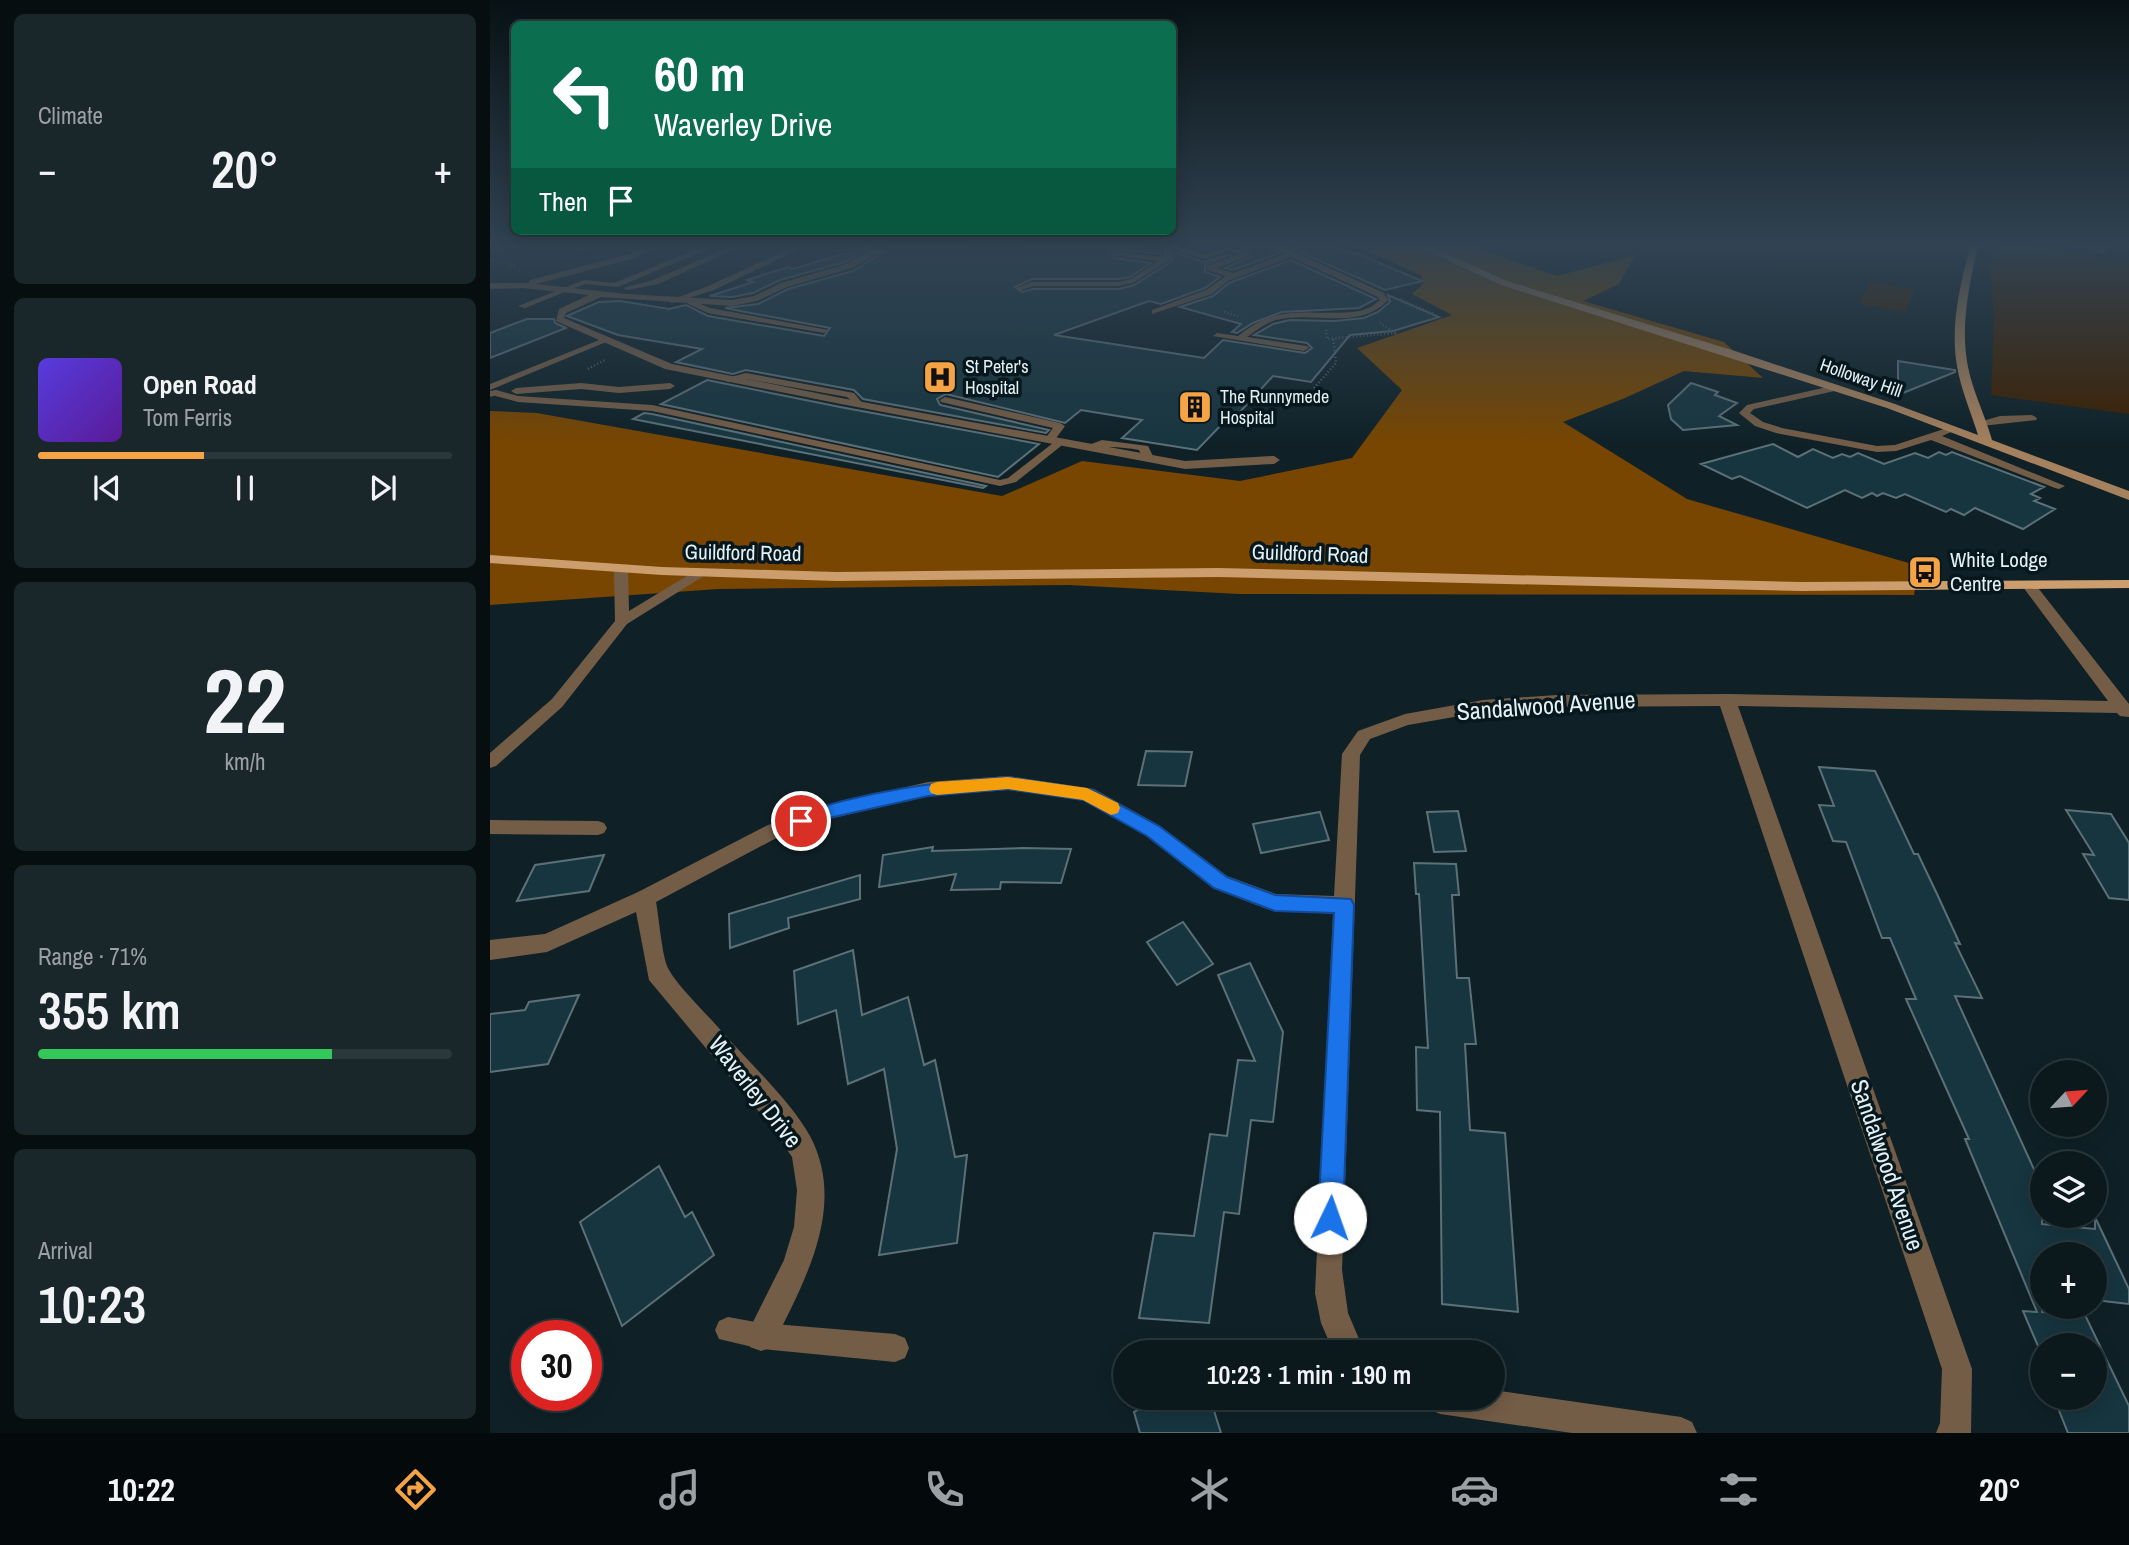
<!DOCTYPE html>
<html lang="en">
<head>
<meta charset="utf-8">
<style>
  body { margin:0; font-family:"Archivo Narrow",sans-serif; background:#19262a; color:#f1f3f6; height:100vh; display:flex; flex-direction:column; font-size:26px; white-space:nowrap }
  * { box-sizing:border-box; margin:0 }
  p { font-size:23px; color:#9aa0a4 }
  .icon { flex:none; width:38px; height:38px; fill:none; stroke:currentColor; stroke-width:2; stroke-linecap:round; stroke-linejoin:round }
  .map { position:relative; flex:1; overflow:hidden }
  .panel { display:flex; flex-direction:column; gap:14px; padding:14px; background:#060e10; width:490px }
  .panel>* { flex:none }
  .top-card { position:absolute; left:21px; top:21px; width:665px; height:214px; border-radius:10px; box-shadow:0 4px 18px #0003,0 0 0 2px #2b383b; background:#0b6e4f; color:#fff; overflow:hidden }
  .needle { width:46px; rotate:64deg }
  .tools { position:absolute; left:1540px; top:1060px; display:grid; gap:14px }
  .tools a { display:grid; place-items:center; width:77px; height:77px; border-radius:50%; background:#0b191d; box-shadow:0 4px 18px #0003,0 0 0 2px #2b383b; font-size:35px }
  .speed { position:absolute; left:21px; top:1320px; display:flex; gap:14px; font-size:35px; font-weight:700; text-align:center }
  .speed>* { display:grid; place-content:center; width:91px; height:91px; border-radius:50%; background:#0b191d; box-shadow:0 4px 18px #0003,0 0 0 2px #2b383b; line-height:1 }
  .speed .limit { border:10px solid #d22; background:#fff; color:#111 }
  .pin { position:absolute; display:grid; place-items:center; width:60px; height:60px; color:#fff; margin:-30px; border:4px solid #fff; border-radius:50%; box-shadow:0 2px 7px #0007 }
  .me { position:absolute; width:77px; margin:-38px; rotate:3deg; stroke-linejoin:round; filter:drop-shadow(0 0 5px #0008) }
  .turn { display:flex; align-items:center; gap:24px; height:147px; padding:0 28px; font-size:32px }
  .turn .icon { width:91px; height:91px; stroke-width:2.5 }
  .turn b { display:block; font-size:49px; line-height:60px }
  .then { display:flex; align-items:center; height:66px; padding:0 28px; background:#0003; gap:14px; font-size:26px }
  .big { font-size:52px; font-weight:600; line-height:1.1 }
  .panel .tile { flex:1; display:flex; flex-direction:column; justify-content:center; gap:10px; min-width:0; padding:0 24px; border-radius:10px; background:#19262a }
  .panel .dial { align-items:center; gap:0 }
  .dial b { font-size:91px; line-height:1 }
  .song { display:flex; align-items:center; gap:21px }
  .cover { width:84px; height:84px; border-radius:10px; background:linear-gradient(135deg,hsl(250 70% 55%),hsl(270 70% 35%)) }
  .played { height:7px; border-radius:4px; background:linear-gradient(90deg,#f5a345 40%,#2b383b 40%) }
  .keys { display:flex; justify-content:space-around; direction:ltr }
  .heat { display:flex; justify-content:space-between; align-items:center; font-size:38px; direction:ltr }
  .charge { height:10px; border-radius:5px; background:linear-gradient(90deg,#34c759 71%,#2b383b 0) }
  .trip { position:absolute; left:623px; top:1340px; width:392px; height:70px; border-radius:35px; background:#0b191d; box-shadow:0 4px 18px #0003,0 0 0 2px #2b383b; font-weight:600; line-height:70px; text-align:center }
  .menu { display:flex; height:112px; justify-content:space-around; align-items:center; background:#040a0c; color:#9aa0a4 }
  .menu .icon { width:49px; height:49px }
  .menu .active { color:#f5a345 }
  .menu b { font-size:32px; color:#f1f3f6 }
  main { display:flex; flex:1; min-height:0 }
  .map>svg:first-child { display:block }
  .green { fill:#3d2000 }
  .forest { fill:#784600 }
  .building { fill:#17353f; stroke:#5c7078; stroke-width:2 }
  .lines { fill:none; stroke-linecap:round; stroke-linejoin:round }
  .path { stroke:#5a6a6f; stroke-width:2.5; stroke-dasharray:1 2.5; stroke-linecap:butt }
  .lane { fill:#745d47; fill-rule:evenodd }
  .street { fill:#745d47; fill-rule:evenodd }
  .secondary { fill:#a6815d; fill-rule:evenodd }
  .primary { fill:#cc9d6d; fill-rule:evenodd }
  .route { fill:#1a73e8; stroke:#114b97; stroke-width:2 }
  .slow { fill:#f59e0b }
  .labels { text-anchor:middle; stroke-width:7; stroke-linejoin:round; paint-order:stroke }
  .far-poi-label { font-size:18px; fill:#e4f0f4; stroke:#06181e; text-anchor:start }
  .far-street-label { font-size:18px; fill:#e4f0f4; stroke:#06181e }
  .street-label { font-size:21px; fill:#e4f0f4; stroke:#06181e }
  .poi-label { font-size:21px; fill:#e4f0f4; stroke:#06181e; text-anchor:start }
  .near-street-label { font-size:24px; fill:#e4f0f4; stroke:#06181e }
</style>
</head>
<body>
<main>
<section class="panel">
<div class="tile"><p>Climate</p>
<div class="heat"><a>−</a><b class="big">20°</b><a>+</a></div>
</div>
<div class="tile">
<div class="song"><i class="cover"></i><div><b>Open Road</b><p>Tom Ferris</p></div></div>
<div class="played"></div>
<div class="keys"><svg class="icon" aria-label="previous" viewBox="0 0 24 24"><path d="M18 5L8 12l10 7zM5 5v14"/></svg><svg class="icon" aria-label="pause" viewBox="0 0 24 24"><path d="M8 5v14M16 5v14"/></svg><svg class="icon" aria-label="next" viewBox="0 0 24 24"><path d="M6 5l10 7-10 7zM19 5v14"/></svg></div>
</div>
<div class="tile dial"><b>22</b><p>km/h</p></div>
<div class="tile"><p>Range · 71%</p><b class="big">355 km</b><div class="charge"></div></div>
<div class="tile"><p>Arrival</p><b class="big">10:23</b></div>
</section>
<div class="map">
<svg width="1639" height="1433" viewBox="0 0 1639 1433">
  <rect width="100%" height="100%" fill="#0f2127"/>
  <g class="green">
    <path d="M1505 246H1541L1639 262V414L1501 395 1504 320 1500 267Z"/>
    <path d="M1381 282 1425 290 1415 312 1369 304Z"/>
  </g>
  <path class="forest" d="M866 246H980L1067 276 1145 255 1129 284 1093 301 1234 342 1273 378 1194 371 1135 398 1073 422 1197 499 1429 566 1424 595 749 594 579 585 228 589 0 605V411L47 413 512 496 592 461 750 481 862 458 912 390 867 348 962 315 922 294 933 284 931 275Z"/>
  <g class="building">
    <path d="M378 246H382L355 262 290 280 263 293 242 297 220 296 263 282 257 280 298 267 303 269 352 254 358 255Z"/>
    <path d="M403 246 526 249 531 246H671V254L619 249 624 258 661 263 640 277 628 279H542L525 287 532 292 543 289H629L644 285 682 261 684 252 713 262 741 254 715 265V272L730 277 715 288 671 304 659 301 564 335 714 358 733 340 815 353 822 348 817 343 764 335 783 324 800 320 845 321 874 318 888 312 900 302 898 295 949 317 903 331 860 335 821 382 783 376 739 424 733 423 707 450 632 438 652 420 591 410 575 423 456 394 447 399 450 405 559 430 556 433 373 399 364 390 256 370 243 374 186 362 212 349 128 335 77 316 109 302 130 301 179 309 196 305 218 316 334 336 340 328 235 308 268 304 298 289 363 271Z"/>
    <path d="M748 246H774L789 253 743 270 735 268 761 257V250Z"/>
    <path d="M813 246H844L861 254 866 253 932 281 895 290 803 249Z"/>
    <path d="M801 260 886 299 869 308 792 312 763 323 747 333 742 332 751 324 690 307 723 296 739 283Z"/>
    <path d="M37 319H64L65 323 76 328 0 358V333Z"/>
    <path d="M1408 361 1465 370V372L1408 395Z"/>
    <path d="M217 380 350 407 549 444 508 477 171 404Z"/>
    <path d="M1201 383 1228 392 1225 395 1247 403 1229 416 1247 425 1193 430 1181 419 1178 405Z"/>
    <path d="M154 413 162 414 496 486 493 488 143 419Z"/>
    <path d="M1283 444 1308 457 1323 449 1343 458 1352 454 1360 457 1368 453 1394 464 1425 453 1438 458 1449 452 1456 455 1462 452 1554 487 1541 494 1550 498 1544 501 1565 509 1533 529 1485 508 1474 515 1461 509 1456 512 1415 494 1406 498 1393 493 1387 496 1382 493 1372 498 1355 490 1317 508 1250 476 1242 479 1211 464Z"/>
    <path d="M656 751 702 752 695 786 648 785Z"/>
    <path d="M1329 767 1385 771 1424 854H1428L1447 894 1470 944 1465 943 1492 998 1465 996 1552 1187V1224L1605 1229V1217L1639 1289V1304L1605 1300V1255H1552V1312L1595 1315 1639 1406V1433H1578L1564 1398H1605V1346H1548L1533 1311 1547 1312 1475 1139H1479L1416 999H1426L1400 938H1392L1356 842 1343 841 1329 805 1344 806Z"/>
    <path d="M1576 810 1621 814 1639 843V900L1619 898 1593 854 1604 855Z"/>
    <path d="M968 811 976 851 944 852 937 812Z"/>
    <path d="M830 812 839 840 771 853 763 824Z"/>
    <path d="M443 847 442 851 533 848 581 849 571 883 511 882 510 889 461 890 466 874 389 887 393 855Z"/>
    <path d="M114 855 99 891 27 901 45 865Z"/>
    <path d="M924 863 966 864 969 895H962L967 978H979L986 1044H975L980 1130 1015 1133 1028 1312 952 1304 950 1112 927 1110 926 1047 938 1048 929 894H926Z"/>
    <path d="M370 875V899L298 918 299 928 240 948 239 914Z"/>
    <path d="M693 922 723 964 687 985 657 942Z"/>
    <path d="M363 950 372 1015 418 997 434 1065 445 1060 465 1157 477 1155 467 1243 389 1255 407 1149 394 1069 358 1084 346 1010 308 1024 304 971Z"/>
    <path d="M760 963 793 1032 783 1122 761 1120 749 1214 734 1212 719 1323 649 1318 664 1233 704 1236 720 1134 737 1136 748 1060 765 1061 728 975Z"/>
    <path d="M89 995 58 1064 0 1072V1014L35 1010 39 1002Z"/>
    <path d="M169 1166 195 1217 202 1212 224 1255 132 1326 90 1222Z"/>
    <path d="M669 1398H720L731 1433H650L644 1412Z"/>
  </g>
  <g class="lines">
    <g class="path">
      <path d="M0 260 26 266"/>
      <path d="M910 299 944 314"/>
      <path d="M734 312 751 317"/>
      <path d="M836 330 837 339 905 333 889 322"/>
      <path d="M98 369 115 360"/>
      <path d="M824 388 846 363 843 338"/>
    </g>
    <g class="lane">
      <path d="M83 246H96L97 248 93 250Z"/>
      <path d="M214 246H225L128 287 95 284 35 308 28 306 94 280 124 283Z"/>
      <path d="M242 246H252L168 284 137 290 133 288 163 280Z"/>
      <path d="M306 246H316L224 290 182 303 178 301 218 286Z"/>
      <path d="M674 246H689L714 255 739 247 759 252V256L727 268 743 273 795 254 781 246H791L894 293 898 300C868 332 823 310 786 320 775 323 766 331 757 337L817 346 819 348 814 351 723 336 727 333 748 336C793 300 819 318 870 311L881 307 890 300 888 297 801 257 738 281 722 294 662 314V310L716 290 736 276 717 270V266L749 254 739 251 714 259 682 249 681 259 643 283 628 286H543L531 290 527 288 542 282H628L641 279 668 261 624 255 621 251 673 257Z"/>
      <path d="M1583 246H1619L1614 253Z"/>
      <path d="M201 300 220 308 338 330 334 333 218 313 198 304 197 302Z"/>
      <path d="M114 338 121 340 0 390V384Z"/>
      <path d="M256 373 364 393 373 404 368 407 357 397 256 379 238 382 233 379Z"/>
      <path d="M91 383 129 387 180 383 185 386 180 389 129 393 91 389 26 394 21 391 26 388Z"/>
      <path d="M1346 385 1349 386V390L1264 409 1260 413 1273 422 1292 428 1387 446 1405 445 1463 426 1468 429 1452 436 1575 486 1569 489 1565 488 1441 440 1406 451 1387 452 1286 433 1265 426 1249 413 1257 405Z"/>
      <path d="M6 390 28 396 162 405 510 480 518 478 567 440 576 442 526 482 510 486 162 411 28 402 2 395 1 393Z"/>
      <path d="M455 397 570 423 575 426 564 441 560 442 555 439 563 428 451 402 450 400Z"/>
      <path d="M1542 415 1547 418 1546 420 1491 426 1486 423 1510 416Z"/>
      <path d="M612 440 658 446 664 458 654 460 649 450C631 447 616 445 598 450L593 447Z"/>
      <path d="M131 566 138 570 139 611 205 571H215L217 574 137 624 72 707 6 766 0 768V753L62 699 125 621 124 570Z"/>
      <path d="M0 820 108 821 114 823 117 828 114 833 108 835 0 834Z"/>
      <path d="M238 1317 271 1323 405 1334 415 1338 419 1348 415 1358 405 1362 271 1349 229 1339 225 1330 229 1321Z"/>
    </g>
    <g class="street">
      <path d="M156 246H168L145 258 46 284 136 294 242 300 264 296 291 283 356 264 388 246H400L362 268 297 287 267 301 242 306 111 297 76 313 74 318 182 364 351 398 695 461 784 456 790 460 784 464 695 469 351 404 175 369 66 321 69 309 99 295 33 288 0 289V283H39L40 280 139 254Z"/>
      <path d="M0 391 6 390 12 393 0 397Z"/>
      <path d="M1540 583 1545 584 1639 704V717L1630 716 1627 713 1248 706 1482 1369 1481 1433H1446L1450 1423 1452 1369 1230 706 1067 707 993 712 918 725 880 739 870 755 852 1270 858 1313 875 1353H844L831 1323 825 1293 843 914 777 909 723 888 656 836 593 800 518 790 438 796 339 819 292 835 166 902C169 917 172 959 179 970 190 989 219 1016 234 1034 260 1063 302 1103 320 1136 358 1208 313 1283 282 1347L271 1351 260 1347 256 1336 294 1260 304 1227 307 1190 302 1157 280 1125 159 980 146 912 57 952 0 960V940L55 934 148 892 278 825 330 807 438 782 518 776 604 789 670 826 737 876 786 894 844 896 852 754 868 731 915 714 993 700 1067 695 1237 694 1618 701 1533 587Z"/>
      <path d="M1003 1390 1191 1417 1202 1422 1207 1433H1082L950 1414 939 1409 935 1398H1003Z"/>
    </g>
    <path class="secondary" d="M927 246H939L1017 281 1245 351 1405 404 1488 435C1481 412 1471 390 1467 366 1460 326 1470 286 1480 246H1488C1479 286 1470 326 1478 367 1483 392 1495 415 1502 440L1639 491V500L1397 408 1011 285Z"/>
    <path class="primary" d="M0 555 172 567 346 572 728 568 1312 582 1639 580V588L1312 591 728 577 346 581 172 575 0 563Z"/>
  </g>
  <linearGradient id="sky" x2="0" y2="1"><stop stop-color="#081215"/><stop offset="0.55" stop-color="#314352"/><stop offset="1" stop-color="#314352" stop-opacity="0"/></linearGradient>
  <rect width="1639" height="447" fill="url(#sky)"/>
  <path class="route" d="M518 777 603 790 669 826 737 877 785 895 861 899 864 905 853 1218 849 1227 840 1231 831 1227 828 1218 844 913 785 911 724 888 657 836 593 800 518 789 438 796 339 818 311 828 304 826 302 821 304 816C373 791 445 782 518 777Z"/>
  <path class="slow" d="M518 777 597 788 628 803 630 808 628 813 621 815 593 800 518 789 447 795 441 793 439 789 441 784 447 782Z"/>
  <defs>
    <g id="hospital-square" transform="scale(1.75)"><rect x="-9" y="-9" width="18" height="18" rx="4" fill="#f5a345" stroke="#06181e"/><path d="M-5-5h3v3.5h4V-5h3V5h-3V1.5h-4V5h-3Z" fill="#111"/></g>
    <g id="building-square" transform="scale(1.75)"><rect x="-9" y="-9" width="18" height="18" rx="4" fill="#f5a345" stroke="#06181e"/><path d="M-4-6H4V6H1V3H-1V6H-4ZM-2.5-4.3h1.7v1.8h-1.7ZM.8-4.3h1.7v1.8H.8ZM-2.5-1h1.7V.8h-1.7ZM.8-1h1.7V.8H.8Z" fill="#111"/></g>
    <g id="bus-square" transform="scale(1.75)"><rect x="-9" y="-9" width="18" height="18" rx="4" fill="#f5a345" stroke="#06181e"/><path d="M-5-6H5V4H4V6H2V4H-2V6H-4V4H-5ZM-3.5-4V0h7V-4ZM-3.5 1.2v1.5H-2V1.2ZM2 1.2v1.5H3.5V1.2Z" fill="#111"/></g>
  </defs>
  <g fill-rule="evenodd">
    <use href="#hospital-square" x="450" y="377"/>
    <use href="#building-square" x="705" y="407"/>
    <use href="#bus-square" x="1435" y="572"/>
  </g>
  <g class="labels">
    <g class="far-poi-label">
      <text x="475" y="373">St Peter's<tspan x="475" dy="21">Hospital</tspan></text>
      <text x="730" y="403">The Runnymede<tspan x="730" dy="21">Hospital</tspan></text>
    </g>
    <g class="far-street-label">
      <text transform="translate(1371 378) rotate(19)" y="6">Holloway Hill</text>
    </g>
    <g class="street-label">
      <text transform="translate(253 553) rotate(1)" y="7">Guildford Road</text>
      <text transform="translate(820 554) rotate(2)" y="7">Guildford Road</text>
    </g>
    <g class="poi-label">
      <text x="1460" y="567">White Lodge<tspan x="1460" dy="24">Centre</tspan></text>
    </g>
    <g class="near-street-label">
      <text transform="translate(1056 706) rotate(-4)" y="8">Sandalwood Avenue</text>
      <text transform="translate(265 1092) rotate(52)" y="8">Waverley Drive</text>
      <text transform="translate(1397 1165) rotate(71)" y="8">Sandalwood Avenue</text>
    </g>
  </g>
</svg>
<div class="tools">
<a><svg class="needle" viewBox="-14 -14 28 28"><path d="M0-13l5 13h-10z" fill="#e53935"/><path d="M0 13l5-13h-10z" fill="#9aa0a4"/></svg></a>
<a><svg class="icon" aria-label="layers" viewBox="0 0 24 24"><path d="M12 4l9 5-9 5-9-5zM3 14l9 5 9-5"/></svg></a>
<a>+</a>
<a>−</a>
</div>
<div class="speed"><div class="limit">30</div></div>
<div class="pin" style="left:311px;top:821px;background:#d93025"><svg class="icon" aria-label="arrive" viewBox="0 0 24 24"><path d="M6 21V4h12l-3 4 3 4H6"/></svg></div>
<svg class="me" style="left:840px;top:1218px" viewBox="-20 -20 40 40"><circle r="19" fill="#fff"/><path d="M0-13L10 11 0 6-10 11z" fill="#1a73e8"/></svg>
<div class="trip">10:23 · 1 min · 190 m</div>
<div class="top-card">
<div class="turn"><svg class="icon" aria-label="left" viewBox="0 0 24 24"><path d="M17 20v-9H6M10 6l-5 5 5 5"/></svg><div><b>60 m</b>Waverley Drive</div></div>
<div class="then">Then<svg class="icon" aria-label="arrive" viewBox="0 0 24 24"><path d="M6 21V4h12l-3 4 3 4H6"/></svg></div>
</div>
</div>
</main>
<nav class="menu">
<b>10:22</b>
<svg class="icon active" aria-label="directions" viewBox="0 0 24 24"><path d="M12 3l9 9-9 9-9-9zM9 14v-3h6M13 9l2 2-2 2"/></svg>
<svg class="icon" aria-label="music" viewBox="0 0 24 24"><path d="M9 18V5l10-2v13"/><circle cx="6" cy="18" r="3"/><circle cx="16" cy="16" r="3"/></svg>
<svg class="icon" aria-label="phone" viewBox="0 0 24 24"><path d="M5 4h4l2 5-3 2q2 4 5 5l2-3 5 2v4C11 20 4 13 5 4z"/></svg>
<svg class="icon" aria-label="climate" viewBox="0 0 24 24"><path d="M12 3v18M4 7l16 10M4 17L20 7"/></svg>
<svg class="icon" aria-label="car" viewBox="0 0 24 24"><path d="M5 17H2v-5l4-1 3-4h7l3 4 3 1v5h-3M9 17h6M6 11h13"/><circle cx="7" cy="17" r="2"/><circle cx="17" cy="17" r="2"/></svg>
<svg class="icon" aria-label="filters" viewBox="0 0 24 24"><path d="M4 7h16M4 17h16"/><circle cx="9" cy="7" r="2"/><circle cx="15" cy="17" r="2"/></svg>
<b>20°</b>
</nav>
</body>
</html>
